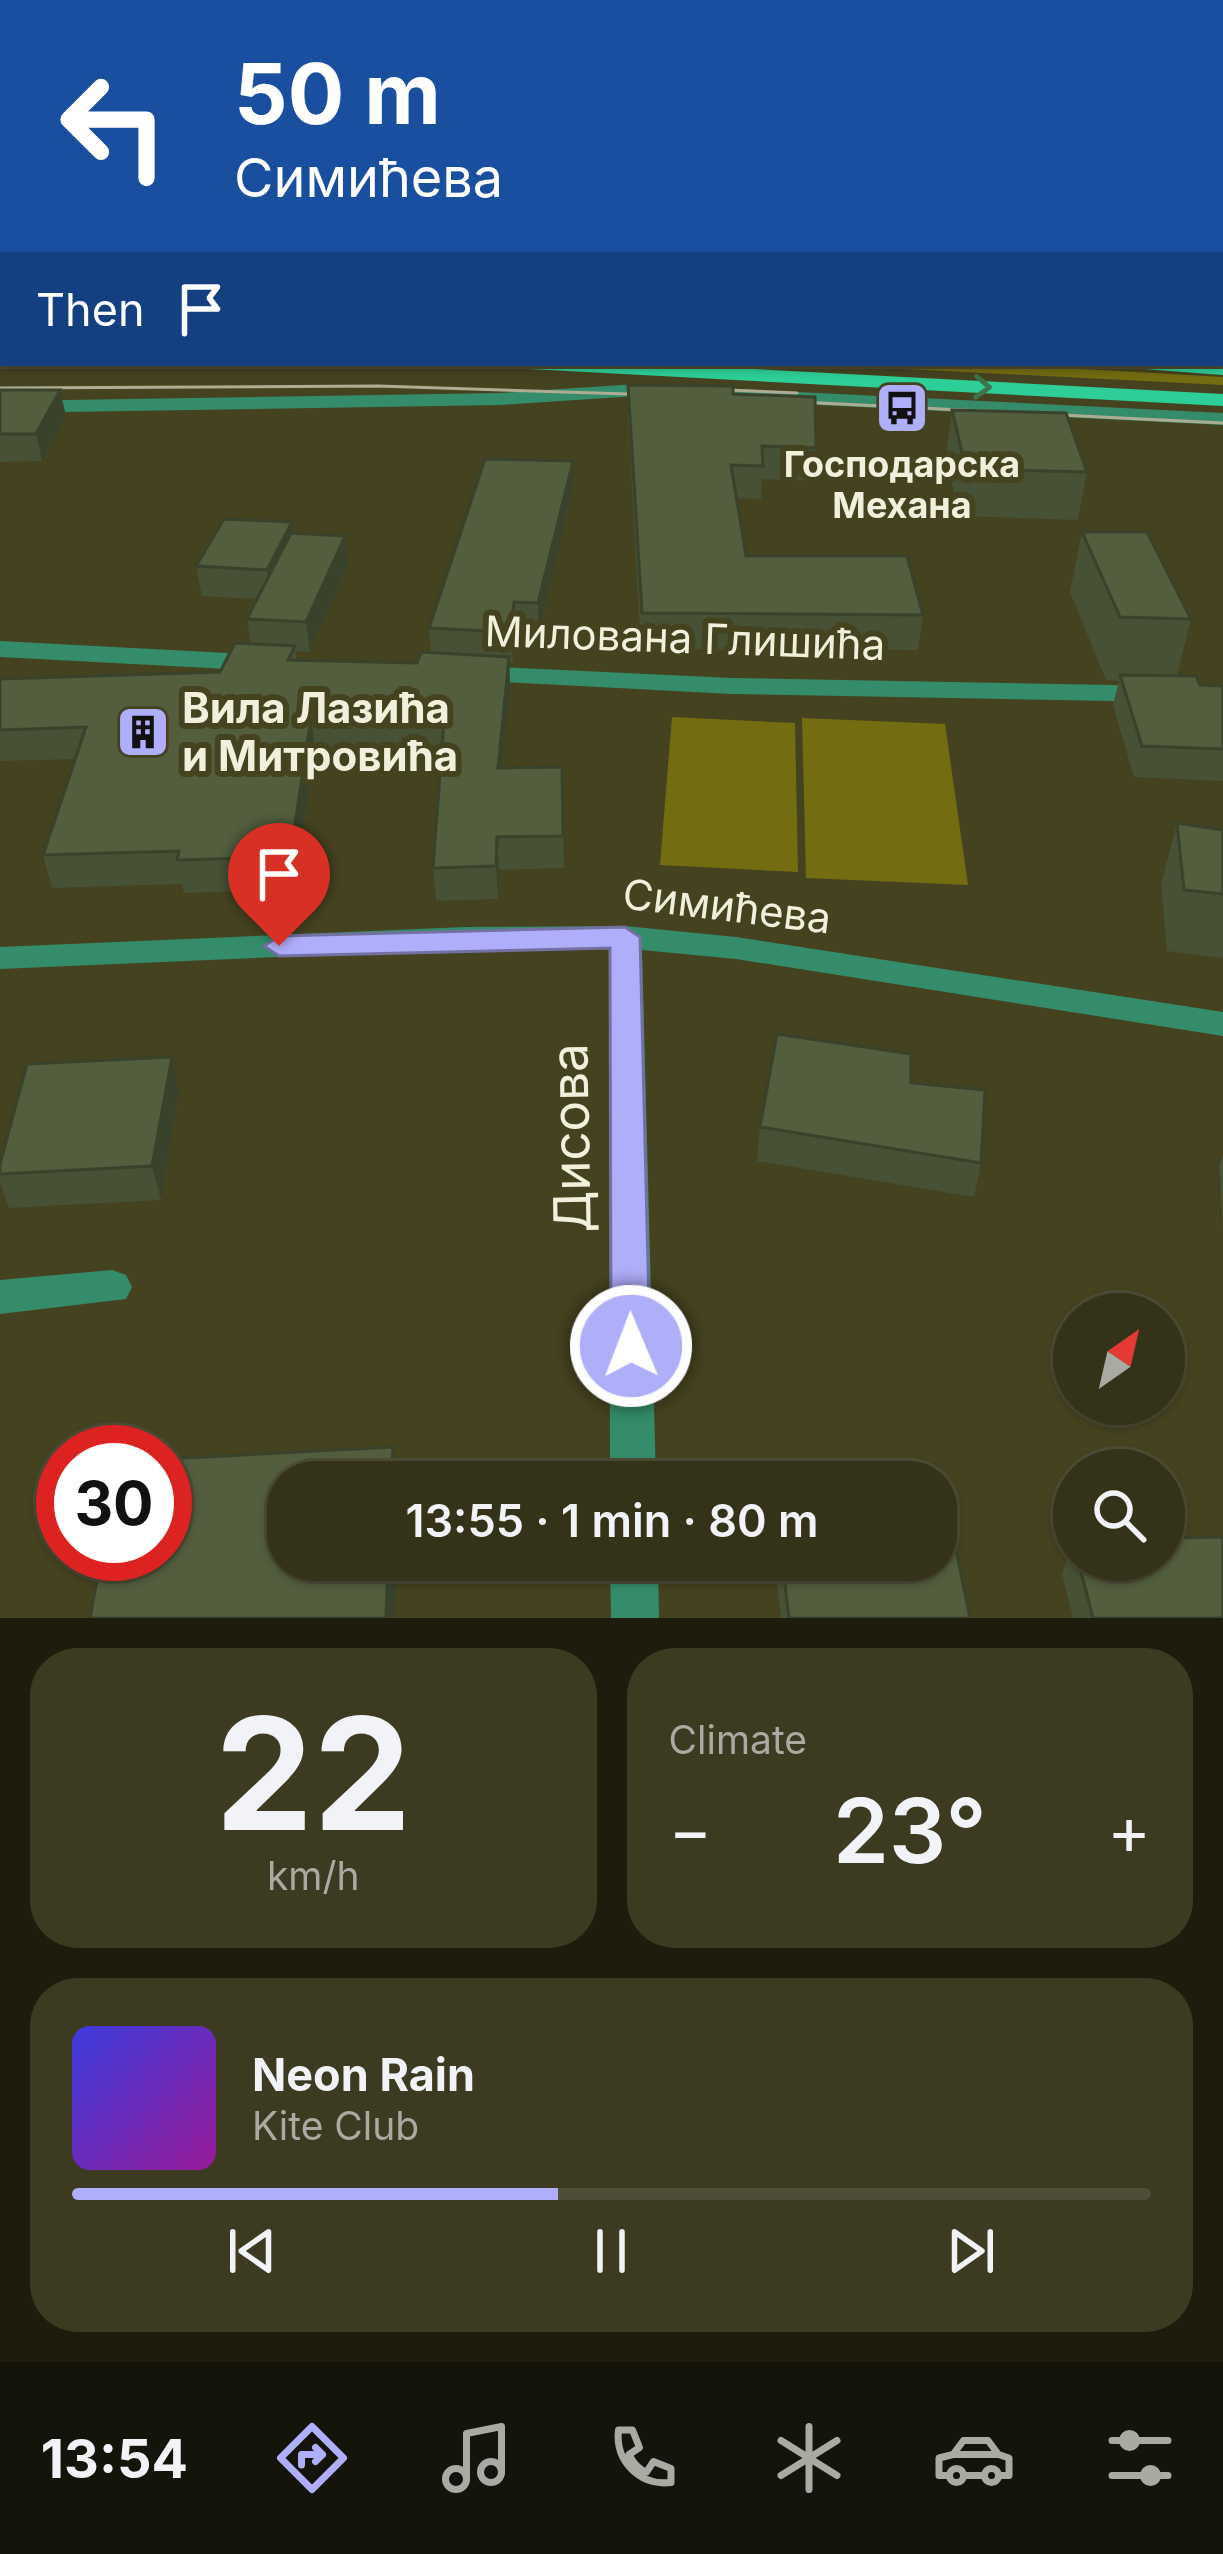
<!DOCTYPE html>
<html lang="en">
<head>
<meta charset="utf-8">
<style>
  body { margin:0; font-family:Inter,sans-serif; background:#3c3a21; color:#f1f3f6; height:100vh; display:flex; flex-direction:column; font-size:45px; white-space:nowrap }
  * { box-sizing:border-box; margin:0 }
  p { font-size:39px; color:#a9aaa2 }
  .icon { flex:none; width:66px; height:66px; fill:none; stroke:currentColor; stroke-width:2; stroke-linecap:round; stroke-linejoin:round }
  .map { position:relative; height:1618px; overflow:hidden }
  .drawer { display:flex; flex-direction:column; gap:30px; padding:30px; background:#1d1c0d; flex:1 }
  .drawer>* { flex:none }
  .hud { position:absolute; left:0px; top:0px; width:1224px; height:366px; box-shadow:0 3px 9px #0004,0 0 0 3px #4e4d37; background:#1a4fa0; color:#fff; overflow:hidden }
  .needle { width:78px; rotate:34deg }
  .fabs { position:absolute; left:1053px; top:1293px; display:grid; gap:24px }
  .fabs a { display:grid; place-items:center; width:132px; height:132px; border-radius:50%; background:#343218; box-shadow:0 3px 9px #0004,0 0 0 3px #4e4d37; font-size:60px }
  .speed { position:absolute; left:36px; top:1425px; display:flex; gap:24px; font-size:60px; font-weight:700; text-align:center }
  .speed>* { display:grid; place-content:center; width:156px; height:156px; border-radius:50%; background:#343218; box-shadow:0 3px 9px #0004,0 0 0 3px #4e4d37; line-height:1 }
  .speed .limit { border:18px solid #d22; background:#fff; color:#111 }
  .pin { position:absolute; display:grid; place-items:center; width:102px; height:102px; color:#fff; margin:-123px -51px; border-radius:50% 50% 50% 0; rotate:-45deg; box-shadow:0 0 12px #0007 }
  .pin .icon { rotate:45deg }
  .me { position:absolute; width:132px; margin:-66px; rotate:359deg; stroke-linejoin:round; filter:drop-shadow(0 0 9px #0008) }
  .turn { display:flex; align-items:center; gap:42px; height:252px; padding:0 36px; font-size:54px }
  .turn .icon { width:156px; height:156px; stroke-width:2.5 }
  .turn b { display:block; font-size:84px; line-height:102px }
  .then { display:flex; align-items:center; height:114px; padding:0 36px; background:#0003; gap:24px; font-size:45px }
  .big { font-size:90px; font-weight:600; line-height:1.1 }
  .drawer .widget { flex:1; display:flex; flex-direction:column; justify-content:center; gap:18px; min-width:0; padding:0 42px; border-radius:48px; background:#3c3a21 }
  .drawer .dial { align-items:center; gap:0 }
  .dial b { font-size:156px; line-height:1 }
  .song { display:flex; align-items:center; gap:36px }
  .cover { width:144px; height:144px; border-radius:18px; background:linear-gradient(135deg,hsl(240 70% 55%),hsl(300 70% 35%)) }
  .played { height:12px; border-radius:6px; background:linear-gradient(90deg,#afaefa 45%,#4e4d37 45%) }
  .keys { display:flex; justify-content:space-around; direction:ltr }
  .heat { display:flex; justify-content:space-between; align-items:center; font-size:66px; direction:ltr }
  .drawer .tiles { flex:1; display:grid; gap:30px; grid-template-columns:1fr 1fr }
  .widget:last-child { grid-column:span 2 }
  .trip { position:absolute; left:267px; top:1461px; width:690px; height:120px; border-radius:48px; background:#343218; box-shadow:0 3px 9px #0004,0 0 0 3px #4e4d37; font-weight:600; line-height:120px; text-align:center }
  .tabs { display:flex; height:192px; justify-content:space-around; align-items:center; background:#15140a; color:#a9aaa2 }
  .tabs .icon { width:84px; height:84px }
  .tabs .active { color:#afaefa }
  .tabs b { font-size:54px; color:#f1f3f6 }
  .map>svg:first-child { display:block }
  .green { fill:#736c11 }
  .water { fill:#122831 }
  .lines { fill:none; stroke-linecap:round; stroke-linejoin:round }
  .minor { fill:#348c6a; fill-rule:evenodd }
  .major { fill:#2dce97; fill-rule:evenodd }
  .tram { stroke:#aeac92; stroke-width:3 }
  .wall { fill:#475135 }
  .shaded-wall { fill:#39422b }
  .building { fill:#525e3e; stroke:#39422b; stroke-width:3 }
  .oneway { stroke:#3d734a }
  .route { fill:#afaefa; stroke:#7271a2; stroke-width:3 }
  .labels { text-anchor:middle; stroke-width:12; stroke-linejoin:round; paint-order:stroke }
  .far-poi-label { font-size:36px; font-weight:bold; fill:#f1f0dc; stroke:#454220 }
  .street-label { font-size:42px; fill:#f1f0dc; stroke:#454220 }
  .poi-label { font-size:42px; font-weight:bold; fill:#f1f0dc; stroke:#454220; text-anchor:start }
  .near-street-label { font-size:51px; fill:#f1f0dc; stroke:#454220 }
</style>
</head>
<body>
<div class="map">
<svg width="1223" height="1618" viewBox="0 0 1223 1618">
  <rect width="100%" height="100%" fill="#454220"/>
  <g class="green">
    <path d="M787 363H977L1223 377V385Z"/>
    <path d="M672 717 795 723 798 872 660 865Z"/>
    <path d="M802 718 945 724 968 885 806 878Z"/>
  </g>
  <path class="water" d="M0 0H1223V63L1221 3H3L0 117Z"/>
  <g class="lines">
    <g class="minor">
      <rect x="1221" y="120" width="2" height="8"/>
      <rect x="0" y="135" width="3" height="8"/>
      <rect x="1221" y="219" width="2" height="11"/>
      <rect x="0" y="237" width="3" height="10"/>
      <path d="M1221 294 1223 295V307L1221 306Z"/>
      <path d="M637 384 1223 413V425L637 396 500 405 0 413V401L500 393Z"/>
      <path d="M0 641 264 655 277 663 264 671 0 657Z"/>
      <path d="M473 666 732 678 1223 687V703L732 694 463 680 460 674Z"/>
      <path d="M625 926 736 937 1223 1012V1036L736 959 642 950 656 1482H610L609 948 465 949 0 969V947L465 927Z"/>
      <path d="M112 1270 126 1275 132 1287 126 1299 0 1314V1280Z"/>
      <path d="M610 1560H658L659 1618H611Z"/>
    </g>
    <g class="major">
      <rect x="0" y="257" width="3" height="10"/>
      <rect x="0" y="299" width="3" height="12"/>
      <rect x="0" y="330" width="3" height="12"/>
      <path d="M0 355 3 363 10 365 0 367Z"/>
      <path d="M519 363H641L1223 394V406L529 369Z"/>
      <path d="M1134 363H1223V375L1144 369Z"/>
    </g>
    <g class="tram">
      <path d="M0 388 378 386 660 395"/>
      <path d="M702 389 797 393"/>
      <path d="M780 401 1223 423"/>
    </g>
  </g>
  <g class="wall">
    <path d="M628 385 733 394 816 448 813 481 762 479 761 499 736 498 746 556 923 615 918 650 641 649 628 416Z"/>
    <path d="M0 390 66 416 42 461 0 462Z"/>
    <path d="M952 410 1087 472 1078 520 959 516 946 456Z"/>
    <path d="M573 461V489L539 633 516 632 513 662H509L510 687 502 768 562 767 564 868 499 870 498 899 436 901 433 868 441 753 315 749 295 889 184 893 182 884 52 888 43 855 76 759 0 761V679L220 672 251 644 247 619 258 599 202 596 196 566 293 533 345 536 348 565 310 652 295 651 297 660 417 663 431 653 429 628Z"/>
    <path d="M1082 532 1191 619 1177 676 1200 685 1223 686V781L1134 777 1113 705 1119 681 1106 680 1070 592Z"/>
    <path d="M1177 823 1223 830V958L1167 951 1161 884Z"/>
    <path d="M911 1083 981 1163 974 1197 757 1161 760 1127Z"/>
    <path d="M179 1091 161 1200 9 1208 0 1182V1164Z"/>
    <path d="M1223 1154V1228L1219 1165Z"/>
    <path d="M939 1467 970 1618H781L774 1560H936V1482H770L771 1472Z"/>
    <path d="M1073 1540 1074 1560H1164L1223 1618H1073L1062 1574Z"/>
  </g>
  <g class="shaded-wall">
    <path d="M60 390 66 416 42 461 36 434Z"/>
    <path d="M573 461V489L539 633 538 603Z"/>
    <path d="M292 522 295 551 271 599 267 570Z"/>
    <path d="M345 536 348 565 310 652 306 622Z"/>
    <path d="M514 602 516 632 513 662 511 632Z"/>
    <path d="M509 657 510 687 499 800 498 768Z"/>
    <path d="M311 718 315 749 295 889 290 857Z"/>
    <path d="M497 837 499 870 498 899 496 866Z"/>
    <path d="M172 1057 179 1091 161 1200 152 1166Z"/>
    <path d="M393 1447 398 1482H391Z"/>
    <path d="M388 1560H397L395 1618H386Z"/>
  </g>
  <g class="building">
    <path d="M628 385 733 386V394L815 397 816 448 762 446 763 466 731 465 746 556H907L923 615 642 613Z"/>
    <path d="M0 390H60L36 434H0Z"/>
    <path d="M952 410 1066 413 1087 472 966 469Z"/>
    <path d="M485 459 573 461 538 603 514 602 511 632 429 628Z"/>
    <path d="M224 519 292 522 267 570 196 566Z"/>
    <path d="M1082 532H1147L1191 619 1120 617Z"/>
    <path d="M291 533 345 536 306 622 247 619Z"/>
    <path d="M235 643 295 646 288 660 417 663 421 652 509 657 498 768 562 767 563 836 497 837 496 866 433 868 444 721 311 718 290 857 177 860 179 851 43 855 86 727 0 730V679L220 672Z"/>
    <path d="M1120 675 1196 676 1200 685 1223 686V749L1142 746Z"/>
    <path d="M1177 823 1223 830V894L1184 890Z"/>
    <path d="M777 1034 911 1054V1083L985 1090 981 1163 760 1127Z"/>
    <path d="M172 1057 152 1166 0 1174V1164L27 1064Z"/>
    <path d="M393 1447 391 1482H288V1560H388L386 1618H90L102 1554H165V1459Z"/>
    <path d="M939 1467 970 1618H789L782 1560H936V1482H772L771 1472Z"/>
    <path d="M1223 1537V1618H1093L1078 1560H1164V1538Z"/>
  </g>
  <defs><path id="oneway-chevron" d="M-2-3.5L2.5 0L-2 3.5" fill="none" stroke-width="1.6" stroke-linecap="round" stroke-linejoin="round" transform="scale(3)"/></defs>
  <use class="oneway" href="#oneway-chevron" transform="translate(982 387) rotate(3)"/>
  <path class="route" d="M625 927 640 937 650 1346 644 1358 631 1362 617 1358 611 1346 610 948 279 956 264 946 279 936Z"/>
  <defs>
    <g id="bus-square" transform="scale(2.7)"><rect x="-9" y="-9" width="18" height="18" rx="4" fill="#afaefa" stroke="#454220"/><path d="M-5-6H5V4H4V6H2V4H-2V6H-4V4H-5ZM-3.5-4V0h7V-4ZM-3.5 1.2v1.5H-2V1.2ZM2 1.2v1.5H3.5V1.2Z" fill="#111"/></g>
    <g id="building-square" transform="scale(2.7)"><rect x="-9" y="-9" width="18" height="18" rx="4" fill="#afaefa" stroke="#454220"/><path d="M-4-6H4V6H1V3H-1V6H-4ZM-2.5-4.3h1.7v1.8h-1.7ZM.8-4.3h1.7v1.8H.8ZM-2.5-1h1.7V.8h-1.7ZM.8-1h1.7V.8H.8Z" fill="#111"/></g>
  </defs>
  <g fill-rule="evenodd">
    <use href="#bus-square" x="902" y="408"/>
    <use href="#building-square" x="143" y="732"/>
  </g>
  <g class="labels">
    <g class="far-poi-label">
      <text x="902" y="477">Господарска<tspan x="902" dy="41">Механа</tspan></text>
    </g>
    <g class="street-label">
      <text transform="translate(685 638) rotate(2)" y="15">Милована Глишића</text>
      <text transform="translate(727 906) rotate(7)" y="15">Симићева</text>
    </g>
    <g class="poi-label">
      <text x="182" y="723">Вила Лазића<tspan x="182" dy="48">и Митровића</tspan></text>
    </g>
    <g class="near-street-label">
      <text transform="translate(571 1138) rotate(-91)" y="18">Дисова</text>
    </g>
  </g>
</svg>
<div class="fabs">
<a><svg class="needle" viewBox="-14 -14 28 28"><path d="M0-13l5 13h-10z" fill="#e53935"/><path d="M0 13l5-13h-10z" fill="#a9aaa2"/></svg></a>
<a><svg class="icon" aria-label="search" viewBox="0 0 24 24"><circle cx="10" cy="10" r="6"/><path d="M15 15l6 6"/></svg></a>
</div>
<div class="speed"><div class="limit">30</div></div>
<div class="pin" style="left:279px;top:946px;background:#d93025"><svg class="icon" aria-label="arrive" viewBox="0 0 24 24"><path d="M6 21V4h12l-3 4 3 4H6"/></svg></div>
<svg class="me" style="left:631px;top:1346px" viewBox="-20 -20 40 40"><circle r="17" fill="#afaefa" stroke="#fff" stroke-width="3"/><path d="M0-11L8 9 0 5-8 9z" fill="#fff"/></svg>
<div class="trip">13:55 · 1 min · 80 m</div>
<div class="hud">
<div class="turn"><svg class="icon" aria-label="left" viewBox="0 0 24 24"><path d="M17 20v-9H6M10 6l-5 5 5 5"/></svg><div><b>50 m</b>Симићева</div></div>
<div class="then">Then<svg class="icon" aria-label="arrive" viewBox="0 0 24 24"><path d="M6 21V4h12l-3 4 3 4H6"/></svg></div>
</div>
</div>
<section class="drawer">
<div class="tiles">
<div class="widget dial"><b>22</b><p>km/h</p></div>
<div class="widget"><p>Climate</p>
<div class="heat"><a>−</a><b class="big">23°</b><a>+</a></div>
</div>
<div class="widget">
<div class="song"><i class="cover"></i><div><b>Neon Rain</b><p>Kite Club</p></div></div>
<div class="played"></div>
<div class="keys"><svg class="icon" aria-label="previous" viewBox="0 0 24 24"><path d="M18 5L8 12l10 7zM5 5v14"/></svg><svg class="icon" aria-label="pause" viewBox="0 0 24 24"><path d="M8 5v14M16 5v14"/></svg><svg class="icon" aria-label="next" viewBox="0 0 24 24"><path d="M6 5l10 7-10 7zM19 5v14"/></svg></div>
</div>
</div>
</section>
<nav class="tabs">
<b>13:54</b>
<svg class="icon active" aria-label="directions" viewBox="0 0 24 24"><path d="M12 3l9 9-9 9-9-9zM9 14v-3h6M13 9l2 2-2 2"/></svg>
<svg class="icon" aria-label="music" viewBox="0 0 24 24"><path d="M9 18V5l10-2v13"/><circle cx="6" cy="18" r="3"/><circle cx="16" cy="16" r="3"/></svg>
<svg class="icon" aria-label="phone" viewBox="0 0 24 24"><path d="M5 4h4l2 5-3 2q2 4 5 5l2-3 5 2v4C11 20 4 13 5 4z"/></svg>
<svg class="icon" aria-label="climate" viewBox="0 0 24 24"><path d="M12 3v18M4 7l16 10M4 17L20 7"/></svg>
<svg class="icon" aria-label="car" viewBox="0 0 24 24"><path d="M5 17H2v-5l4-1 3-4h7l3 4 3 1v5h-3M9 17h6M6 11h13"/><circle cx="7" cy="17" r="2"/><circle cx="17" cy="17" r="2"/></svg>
<svg class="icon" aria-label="filters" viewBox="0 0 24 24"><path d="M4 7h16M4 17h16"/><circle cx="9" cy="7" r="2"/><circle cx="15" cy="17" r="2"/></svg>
</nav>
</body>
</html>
